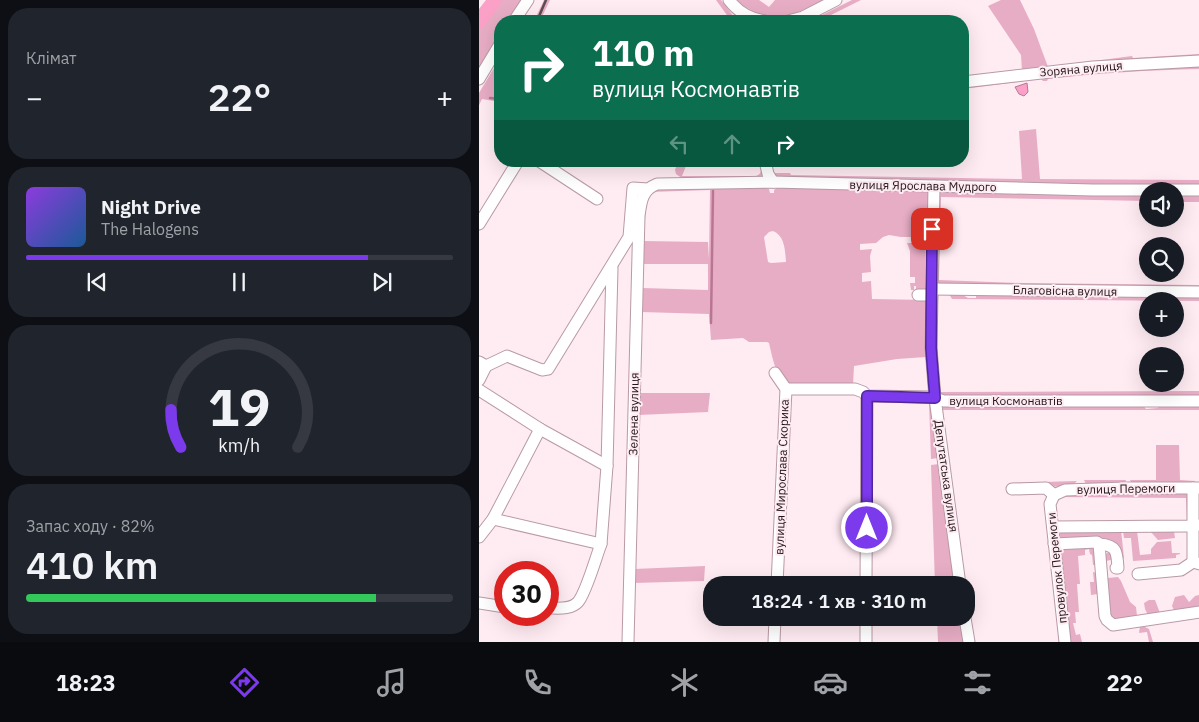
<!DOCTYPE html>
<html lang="uk">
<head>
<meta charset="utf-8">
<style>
  body { margin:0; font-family:"IBM Plex Sans",sans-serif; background:#20242c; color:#f1f3f6; height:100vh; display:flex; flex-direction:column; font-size:19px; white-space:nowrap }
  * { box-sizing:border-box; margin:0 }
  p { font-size:16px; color:#9ea1a6 }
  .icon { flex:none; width:28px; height:28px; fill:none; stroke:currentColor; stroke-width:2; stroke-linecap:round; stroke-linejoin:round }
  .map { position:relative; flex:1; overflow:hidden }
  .sheet { display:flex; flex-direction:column; gap:8px; padding:8px; background:#0d0f14; width:479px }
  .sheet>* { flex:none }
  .guide { position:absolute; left:15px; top:15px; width:475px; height:152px; border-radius:20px; box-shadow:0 5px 20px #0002; background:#0b6e4f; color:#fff; overflow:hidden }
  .tools { position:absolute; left:660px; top:182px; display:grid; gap:10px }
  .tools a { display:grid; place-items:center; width:45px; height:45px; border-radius:50%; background:#171b24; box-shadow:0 5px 20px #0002; font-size:25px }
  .speed { position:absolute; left:15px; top:561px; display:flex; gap:10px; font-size:25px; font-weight:700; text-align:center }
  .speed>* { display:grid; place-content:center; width:65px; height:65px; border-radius:50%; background:#171b24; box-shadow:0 5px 20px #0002; line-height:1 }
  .speed .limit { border:8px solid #d22; background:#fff; color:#111 }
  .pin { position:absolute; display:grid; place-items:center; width:42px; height:42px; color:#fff; margin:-21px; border-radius:10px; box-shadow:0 2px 8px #0006 }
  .me { position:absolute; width:55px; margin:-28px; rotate:0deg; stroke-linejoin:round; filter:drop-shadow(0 0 4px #0008) }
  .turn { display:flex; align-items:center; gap:18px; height:105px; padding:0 15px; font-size:22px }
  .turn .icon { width:65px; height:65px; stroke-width:2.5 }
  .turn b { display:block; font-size:35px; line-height:42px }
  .lanes { display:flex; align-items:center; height:48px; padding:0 15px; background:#0003; justify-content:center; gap:25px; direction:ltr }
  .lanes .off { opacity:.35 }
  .big { font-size:38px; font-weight:600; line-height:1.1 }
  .sheet .card { flex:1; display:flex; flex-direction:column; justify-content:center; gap:8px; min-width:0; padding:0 18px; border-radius:20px; background:#20242c }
  .sheet .dial { align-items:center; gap:0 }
  .dial svg { height:130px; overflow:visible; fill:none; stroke:#363941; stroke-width:7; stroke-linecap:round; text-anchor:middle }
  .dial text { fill:#f1f3f6; stroke:none }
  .song { display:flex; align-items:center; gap:15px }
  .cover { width:60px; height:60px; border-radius:8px; background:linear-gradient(135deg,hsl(270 70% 55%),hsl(210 70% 35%)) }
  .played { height:5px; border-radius:2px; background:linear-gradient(90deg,#7c3aed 80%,#363941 80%) }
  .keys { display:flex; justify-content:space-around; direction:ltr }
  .heat { display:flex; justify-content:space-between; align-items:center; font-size:28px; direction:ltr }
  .charge { height:8px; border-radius:4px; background:linear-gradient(90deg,#34c759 82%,#363941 0) }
  .trip { position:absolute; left:224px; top:576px; width:272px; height:50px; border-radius:20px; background:#171b24; box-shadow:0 5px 20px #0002; font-weight:600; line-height:50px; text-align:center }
  .tab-bar { display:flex; height:80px; justify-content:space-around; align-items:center; background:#090b0e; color:#9ea1a6 }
  .tab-bar .icon { width:35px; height:35px }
  .tab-bar .active { color:#7c3aed }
  .tab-bar b { font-size:22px; color:#f1f3f6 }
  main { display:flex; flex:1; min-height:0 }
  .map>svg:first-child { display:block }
  .green { fill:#e7adc4; fill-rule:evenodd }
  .water { fill:#fba0c7; stroke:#b97693 }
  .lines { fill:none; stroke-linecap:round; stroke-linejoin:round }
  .stream { stroke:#b97693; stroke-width:2.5 }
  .river { stroke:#fba0c7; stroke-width:14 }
  .minor-casing { stroke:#b89aa6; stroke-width:13 }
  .minor { stroke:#fff; stroke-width:11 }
  .rail { stroke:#5c4e53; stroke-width:2.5 }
  .route-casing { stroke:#51269a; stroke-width:12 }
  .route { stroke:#7c3aed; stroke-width:9 }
  .labels { text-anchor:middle; stroke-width:4; stroke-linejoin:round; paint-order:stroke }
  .street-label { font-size:12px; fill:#201519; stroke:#ffebf2 }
</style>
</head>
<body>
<main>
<section class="sheet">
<div class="card"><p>Клімат</p>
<div class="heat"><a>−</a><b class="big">22°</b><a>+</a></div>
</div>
<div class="card">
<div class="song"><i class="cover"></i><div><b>Night Drive</b><p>The Halogens</p></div></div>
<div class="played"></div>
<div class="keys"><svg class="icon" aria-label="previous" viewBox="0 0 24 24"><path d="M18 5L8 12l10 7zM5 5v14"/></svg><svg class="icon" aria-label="pause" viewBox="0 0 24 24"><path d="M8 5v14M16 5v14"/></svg><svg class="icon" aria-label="next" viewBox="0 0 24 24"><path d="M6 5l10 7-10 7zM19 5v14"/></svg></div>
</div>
<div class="card dial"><svg viewBox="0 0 100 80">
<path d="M14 69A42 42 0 1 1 86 69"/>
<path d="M14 69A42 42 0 0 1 8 46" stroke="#7c3aed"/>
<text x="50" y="56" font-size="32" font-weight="700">19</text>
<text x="50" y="72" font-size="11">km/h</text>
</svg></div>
<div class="card"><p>Запас ходу · 82%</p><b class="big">410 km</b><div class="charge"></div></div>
</section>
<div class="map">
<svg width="721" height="642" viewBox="0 0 721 642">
  <rect width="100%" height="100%" fill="#ffebf2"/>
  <g class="green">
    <path d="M7 0H49L35 21H21V44L0 79V9Z"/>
    <path d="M65 0H71L61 21H55Z"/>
    <path d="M237 0H242L258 21H254L252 17 250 18Z"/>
    <path d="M257 0H280L290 7 296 0H346C313 16 290 27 257 0Z"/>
    <path d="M373 0H382L340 21H331Z"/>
    <path d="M522 0H541L555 29 569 67 653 56 654 58 720 54V58L484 80V76L543 71 542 55 509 6Z"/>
    <path d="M21 58V102L3 99 0 105V93Z"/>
    <path d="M720 63V69C670 70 620 73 569 79L568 81H564L562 79 484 89V86L569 74Z"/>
    <path d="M557 129 561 179 720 180V184H560L301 179 293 173 291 161H292L294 173H311L312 175 543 179 540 131Z"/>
    <path d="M199 161H209L203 176H277C284 174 282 167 281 161L284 174 281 178 204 179 197 174 196 170Z"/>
    <path d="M186 186 286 187 290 189 291 193H295V190L298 188H409L413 193 414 189 416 188 448 189 452 196 447 237H422L410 235 404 237 397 243 381 244V250L393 249 391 256 392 272 383 273V282L392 281 393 299 446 300 447 357H449L452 393 450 395 392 393C372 382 336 386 314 385 296 379 294 359 290 343L288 342H270L264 338 232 340 230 314 162 312 160 393H231L229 412 159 415 155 569 226 566 225 581 155 583V642H153L162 271V212L163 202 165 197H168L164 241 229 242 230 259 231 190 170 192 168 194V193L171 189ZM294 231C306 236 306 250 307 262L292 263 289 262 285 237 290 232ZM164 264H229V290L164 288ZM447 357 450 392 392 391 388 388 374 385 375 366 418 359Z"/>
    <path d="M462 192 669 194V201L462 197 460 280 542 283 720 285 721 290 459 284 460 195Z"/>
    <rect x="696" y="194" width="24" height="8"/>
    <path d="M428 243H446V290H437V286H435V290H432L431 283H436V277H431V251Z"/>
    <path d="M470 294H482L489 298H497V295H720L721 301 473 299Z"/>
    <path d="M458 300 459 363 461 392 720 391V396L464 397 461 395 458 369Z"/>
    <path d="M395 398 452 400 461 456 459 458 452 459 450 402 394 400 392 401 391 585H389L391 401Z"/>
    <path d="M463 405H664L667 409 679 408 680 406 721 405 720 410H464L467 431Z"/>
    <path d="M677 445H700L701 480 716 481V482L653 484 651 480H677Z"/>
    <path d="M460 464 477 585H456L452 465Z"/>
    <path d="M605 480H647L646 483 608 486Z"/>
    <path d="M598 481 593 486 538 488 532 483Z"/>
    <path d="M709 492V519H708L707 498 576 497 580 493Z"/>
    <path d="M642 530 645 558H641L640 553 581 541 580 533 581 531Z"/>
    <path d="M644 531H658L661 555 672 554V549L678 542 692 541 693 553H701V554L697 555V558L654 561 652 538H645Z"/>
    <path d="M671 531H695L696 538 679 540Z"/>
    <path d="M615 545 616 565H614L613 555 611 554 610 549 606 550V555L599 556 601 584H598L600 612H596L597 623H594L597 635 601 634 603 642H589L581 552 582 548Z"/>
    <path d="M634 552 636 559 627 561 629 578 639 577 642 581 651 602 657 607 658 616 635 621 631 618 625 556 628 553Z"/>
    <path d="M614 572 618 573 619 594 612 595 611 582H615Z"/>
    <path d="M705 595 710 602 716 596 720 595V606L699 612H696L693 606 696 597Z"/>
    <path d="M670 600H676L681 613 669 615 666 609 665 603Z"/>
    <path d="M458 618H482L486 642H459Z"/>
    <path d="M661 626H664L670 629 674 642H670L668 632 660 633Z"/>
  </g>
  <path class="water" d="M548 83 549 92 545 96 540 94 536 87Z"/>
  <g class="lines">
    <g class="stream">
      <path d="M11 98 21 99"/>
      <path d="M232 323 234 191"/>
    </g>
    <path class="river" d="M0 22 16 0"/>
    <g class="minor-casing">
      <g id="minor">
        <path d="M250 0C259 12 272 19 286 21"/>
        <path d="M35 21 49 0"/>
        <path d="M309 21 324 17 357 0"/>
        <path d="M0 79 21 44"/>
        <path d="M484 82 614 67 721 61"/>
        <path d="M60 161 118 199"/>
        <path d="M286 161 289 174 294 182"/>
        <path d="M455 186 452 348 456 398 481 585"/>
        <path d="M0 224 39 161"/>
        <path d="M453 289 721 292"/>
        <path d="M439 295H453"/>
        <path d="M0 362 7 366 28 356 63 370 69 369 150 237 154 188 169 189"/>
        <path d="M296 373 307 389 298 585"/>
        <path d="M0 380 7 366"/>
        <path d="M307 389H376L384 392 388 396 452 397 465 401H721"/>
        <path d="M0 390 61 429 128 466 122 544 14 519"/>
        <path d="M128 466 133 268"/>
        <path d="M714 488V562"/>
        <path d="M533 489 567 488 575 495"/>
        <path d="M575 495 571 504 586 642"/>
        <path d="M575 495 586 490 648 488H721"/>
        <path d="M574 527 709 526 721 525"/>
        <path d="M0 537 14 519 61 429"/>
        <path d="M575 544 618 542 620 544 626 616 628 620 634 625 721 612"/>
        <path d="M620 544C638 545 638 552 639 568H637"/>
        <path d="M659 574 702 570 714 562 721 564"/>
        <path d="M387 585 388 396"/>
        <path d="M0 603 26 607"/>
        <path d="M69 608C78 608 92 610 99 602 107 593 117 557 122 544"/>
        <path d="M486 618 490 642"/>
        <path d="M149 642 160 216C162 201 163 190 178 184L294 182 614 190H721"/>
        <path d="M295 642 296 618"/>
        <path d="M387 642V618"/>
      </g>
    </g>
    <use href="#minor" class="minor"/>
    <path class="rail" d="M58 21 67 0"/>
  </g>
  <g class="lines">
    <g class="route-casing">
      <path id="route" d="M388 528V396L456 398 452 348 453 229"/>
    </g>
    <use href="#route" class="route"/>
  </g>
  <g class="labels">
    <g class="street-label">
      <text transform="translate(602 69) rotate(-5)" y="4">Зоряна вулиця</text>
      <text transform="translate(444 186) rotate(1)" y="4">вулиця Ярослава Мудрого</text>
      <text transform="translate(586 291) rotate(1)" y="4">Благовісна вулиця</text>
      <text x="527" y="405">вулиця Космонавтів</text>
      <text transform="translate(155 414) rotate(-89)" y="4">Зелена вулиця</text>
      <text transform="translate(467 476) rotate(82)" y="4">Депутатська вулиця</text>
      <text transform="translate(303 477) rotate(-88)" y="4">вулиця Мирослава Скорика</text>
      <text transform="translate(647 489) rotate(-1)" y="4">вулиця Перемоги</text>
      <text transform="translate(578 568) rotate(-96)" y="4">провулок Перемоги</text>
    </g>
  </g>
</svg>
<div class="tools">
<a><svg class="icon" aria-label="sound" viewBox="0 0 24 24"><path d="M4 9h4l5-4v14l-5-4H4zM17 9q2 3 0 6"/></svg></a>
<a><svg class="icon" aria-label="search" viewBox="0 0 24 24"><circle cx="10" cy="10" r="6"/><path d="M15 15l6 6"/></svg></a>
<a>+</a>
<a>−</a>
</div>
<div class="speed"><div class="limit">30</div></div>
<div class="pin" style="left:453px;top:229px;background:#d93025"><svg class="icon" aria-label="arrive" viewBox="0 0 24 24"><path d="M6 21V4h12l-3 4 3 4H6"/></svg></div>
<svg class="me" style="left:388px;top:528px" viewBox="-20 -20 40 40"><circle r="17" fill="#7c3aed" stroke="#fff" stroke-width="3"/><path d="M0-11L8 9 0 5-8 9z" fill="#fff"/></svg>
<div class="trip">18:24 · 1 хв · 310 m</div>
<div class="guide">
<div class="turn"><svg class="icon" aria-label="right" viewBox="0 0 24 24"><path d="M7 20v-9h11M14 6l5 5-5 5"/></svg><div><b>110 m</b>вулиця Космонавтів</div></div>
<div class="lanes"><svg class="icon off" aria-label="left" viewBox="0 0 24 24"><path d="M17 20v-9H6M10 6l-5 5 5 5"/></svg><svg class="icon off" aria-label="ahead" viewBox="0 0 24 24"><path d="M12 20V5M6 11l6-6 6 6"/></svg><svg class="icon" aria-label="right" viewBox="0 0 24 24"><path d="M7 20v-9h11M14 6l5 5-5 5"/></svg></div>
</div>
</div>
</main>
<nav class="tab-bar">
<b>18:23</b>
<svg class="icon active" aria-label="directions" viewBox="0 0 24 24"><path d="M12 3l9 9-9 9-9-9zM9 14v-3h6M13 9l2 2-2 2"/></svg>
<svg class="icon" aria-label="music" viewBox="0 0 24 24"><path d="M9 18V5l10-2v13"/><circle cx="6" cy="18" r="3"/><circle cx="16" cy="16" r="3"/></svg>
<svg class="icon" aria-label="phone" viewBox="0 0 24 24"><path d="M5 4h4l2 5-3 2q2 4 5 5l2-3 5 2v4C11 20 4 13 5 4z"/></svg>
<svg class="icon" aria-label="climate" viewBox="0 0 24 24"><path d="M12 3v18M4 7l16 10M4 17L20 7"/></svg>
<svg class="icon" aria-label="car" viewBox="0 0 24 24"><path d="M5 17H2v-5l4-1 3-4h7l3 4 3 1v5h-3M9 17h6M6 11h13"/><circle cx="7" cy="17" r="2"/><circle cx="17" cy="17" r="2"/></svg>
<svg class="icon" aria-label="filters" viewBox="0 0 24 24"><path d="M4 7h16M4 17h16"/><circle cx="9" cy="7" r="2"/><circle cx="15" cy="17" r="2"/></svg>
<b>22°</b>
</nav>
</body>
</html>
